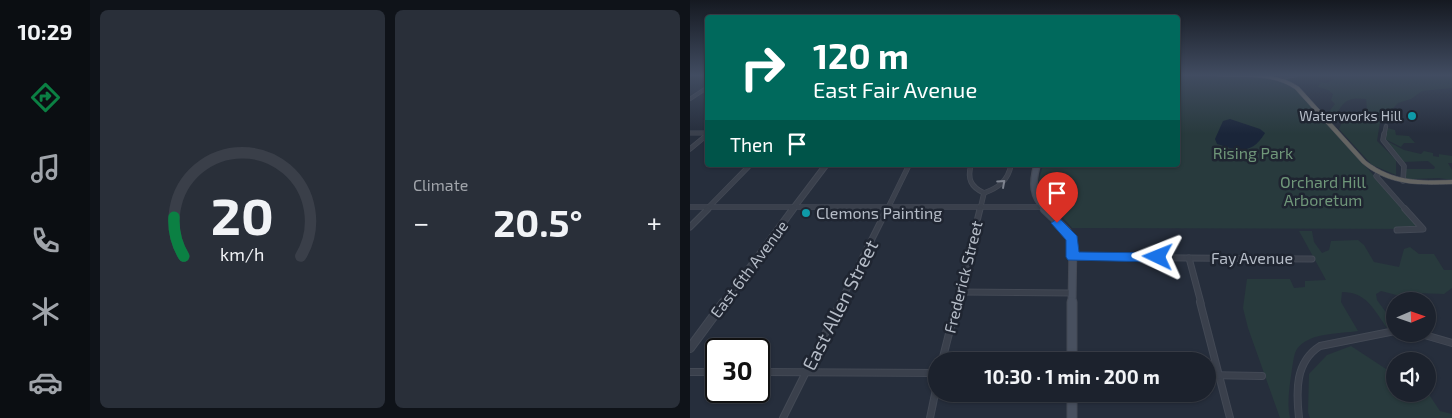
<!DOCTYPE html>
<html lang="en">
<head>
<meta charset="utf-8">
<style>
  body { margin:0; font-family:"Exo 2",sans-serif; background:#292f39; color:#f1f3f6; height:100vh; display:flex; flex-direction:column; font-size:19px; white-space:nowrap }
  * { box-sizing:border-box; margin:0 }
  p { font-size:16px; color:#a0a4aa }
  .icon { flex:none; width:28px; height:28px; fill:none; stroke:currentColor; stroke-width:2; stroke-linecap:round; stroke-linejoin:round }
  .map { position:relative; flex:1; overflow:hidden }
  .sheet { display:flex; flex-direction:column; gap:10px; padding:10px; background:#0f1319; width:600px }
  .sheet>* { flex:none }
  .guide { position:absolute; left:15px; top:15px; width:475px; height:152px; border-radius:5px; box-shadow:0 1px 4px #0004,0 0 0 1px #3a3f49; background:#00695c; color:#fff; overflow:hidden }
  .needle { width:32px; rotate:88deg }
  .controls { position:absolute; left:696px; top:292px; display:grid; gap:10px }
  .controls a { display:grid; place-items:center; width:50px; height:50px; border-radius:50%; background:#1c222d; box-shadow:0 1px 4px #0004,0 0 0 1px #3a3f49; font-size:25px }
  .speed { position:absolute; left:15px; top:338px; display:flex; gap:10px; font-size:25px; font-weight:700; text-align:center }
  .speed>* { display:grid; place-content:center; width:65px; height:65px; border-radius:50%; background:#1c222d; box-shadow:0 1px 4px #0004,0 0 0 1px #3a3f49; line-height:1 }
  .speed .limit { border:2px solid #111; border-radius:8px; background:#fff; color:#111 }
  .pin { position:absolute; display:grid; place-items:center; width:42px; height:42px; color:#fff; margin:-51px -21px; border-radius:50% 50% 50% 0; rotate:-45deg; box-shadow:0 0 5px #0007 }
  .pin .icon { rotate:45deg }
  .me { position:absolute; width:55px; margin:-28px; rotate:272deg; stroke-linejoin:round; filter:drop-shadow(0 0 4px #0008) }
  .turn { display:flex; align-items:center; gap:18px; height:105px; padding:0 25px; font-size:22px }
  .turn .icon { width:65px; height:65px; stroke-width:2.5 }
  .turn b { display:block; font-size:35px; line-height:42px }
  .then { display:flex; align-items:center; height:48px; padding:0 25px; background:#0003; gap:10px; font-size:19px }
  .big { font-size:38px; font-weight:700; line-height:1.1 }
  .sheet .tile { flex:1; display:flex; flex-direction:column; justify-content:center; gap:8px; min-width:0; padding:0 18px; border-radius:8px; background:#292f39 }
  .sheet .dial { align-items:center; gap:0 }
  .dial svg { height:130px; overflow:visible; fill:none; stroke:#3a3f49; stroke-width:7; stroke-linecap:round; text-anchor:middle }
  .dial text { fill:#f1f3f6; stroke:none }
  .heat { display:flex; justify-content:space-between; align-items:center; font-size:28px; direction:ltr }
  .sheet .tiles { flex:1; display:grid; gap:10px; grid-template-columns:repeat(2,1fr) }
  .trip { position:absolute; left:238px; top:352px; width:288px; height:50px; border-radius:25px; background:#1c222d; box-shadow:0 1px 4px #0004,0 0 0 1px #3a3f49; font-weight:700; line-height:50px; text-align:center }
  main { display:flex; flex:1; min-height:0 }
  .dock { display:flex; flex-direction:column; width:90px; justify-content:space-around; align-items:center; background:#0b0e12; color:#a0a4aa }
  .dock .icon { width:35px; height:35px }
  .dock .selected { color:#0b8043 }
  .dock b { font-size:22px; color:#f1f3f6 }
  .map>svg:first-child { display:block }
  .green { fill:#283a3d }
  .water { fill:#1a2539 }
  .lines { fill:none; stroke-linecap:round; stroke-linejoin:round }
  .minor-far3-casing { stroke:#434955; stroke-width:4.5 }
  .minor-far2-casing { stroke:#434955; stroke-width:5.5 }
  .minor-far1-casing { stroke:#434955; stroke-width:7 }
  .minor-casing { stroke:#434955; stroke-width:8 }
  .tertiary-far3-casing { stroke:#434955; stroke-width:5 }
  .tertiary-far2-casing { stroke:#434955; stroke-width:7 }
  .tertiary-far1-casing { stroke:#434955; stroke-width:8 }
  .tertiary-casing { stroke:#434955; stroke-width:10 }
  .secondary-far2-casing { stroke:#434955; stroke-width:8 }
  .secondary-far1-casing { stroke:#434955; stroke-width:9 }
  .secondary-casing { stroke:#434955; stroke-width:11 }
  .trunk-casing { stroke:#454b57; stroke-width:1 }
  .minor-far3 { stroke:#3a404c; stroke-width:3 }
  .minor-far2 { stroke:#3a404c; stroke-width:4 }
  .minor-far1 { stroke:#3a404c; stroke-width:5 }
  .minor { stroke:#3a404c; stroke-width:6 }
  .tertiary-far3 { stroke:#3a404c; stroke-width:4 }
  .tertiary-far2 { stroke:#3a404c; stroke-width:5 }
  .tertiary-far1 { stroke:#3a404c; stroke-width:6 }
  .tertiary { stroke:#3a404c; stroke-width:8 }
  .secondary-far2 { stroke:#48505f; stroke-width:5.5 }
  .secondary-far1 { stroke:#48505f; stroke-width:7 }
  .secondary { stroke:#48505f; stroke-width:9 }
  .trunk { fill:#646462; fill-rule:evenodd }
  .oneway { stroke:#7e8490 }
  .route { fill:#1a73e8; stroke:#114b97 }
  .culture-dot { fill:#0f9aa8; stroke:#1f2531; stroke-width:2 }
  .labels { text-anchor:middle; stroke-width:5; stroke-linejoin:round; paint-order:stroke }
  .far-poi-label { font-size:14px; fill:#b5bcc7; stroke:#1f2531; text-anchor:end }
  .park-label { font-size:16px; fill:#6f9679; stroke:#1f2531 }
  .poi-label { font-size:16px; fill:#b5bcc7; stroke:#1f2531; text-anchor:start }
  .street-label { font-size:16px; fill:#b5bcc7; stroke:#1f2531 }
  .near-street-label { font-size:19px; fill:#b5bcc7; stroke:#1f2531 }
</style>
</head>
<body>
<main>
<nav class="dock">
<b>10:29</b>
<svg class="icon selected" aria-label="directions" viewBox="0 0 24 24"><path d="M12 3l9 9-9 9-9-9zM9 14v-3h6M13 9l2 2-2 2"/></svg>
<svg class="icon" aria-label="music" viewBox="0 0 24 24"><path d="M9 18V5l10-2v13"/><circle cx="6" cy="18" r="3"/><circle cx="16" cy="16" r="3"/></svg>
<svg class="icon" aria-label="phone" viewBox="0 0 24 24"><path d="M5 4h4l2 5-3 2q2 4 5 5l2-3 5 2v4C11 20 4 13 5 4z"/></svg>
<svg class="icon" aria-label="climate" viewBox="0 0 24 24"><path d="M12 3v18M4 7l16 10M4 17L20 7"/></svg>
<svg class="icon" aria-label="car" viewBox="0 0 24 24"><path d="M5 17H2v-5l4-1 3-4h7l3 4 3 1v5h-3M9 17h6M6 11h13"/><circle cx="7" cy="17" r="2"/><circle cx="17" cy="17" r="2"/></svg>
</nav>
<section class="sheet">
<div class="tiles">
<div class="tile dial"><svg viewBox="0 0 100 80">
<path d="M14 69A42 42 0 1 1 86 69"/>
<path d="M14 69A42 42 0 0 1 8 45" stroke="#0b8043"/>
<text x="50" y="56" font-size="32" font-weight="700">20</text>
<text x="50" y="72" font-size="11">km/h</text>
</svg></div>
<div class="tile"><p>Climate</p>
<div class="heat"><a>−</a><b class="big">20.5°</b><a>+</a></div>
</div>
</div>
</section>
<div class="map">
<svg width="762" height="418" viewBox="0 0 762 418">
  <rect width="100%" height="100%" fill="#262e3c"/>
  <g class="green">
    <path d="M488 75 562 78 596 76 731 229 382 228 352 194 348 183 353 165H488Z"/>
    <path d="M638 75 649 77 668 75H762V88L732 91 721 99 708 103 690 122 687 141 706 160V175L682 165 649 129 657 111 667 113 677 110 676 99C654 96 653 104 642 121L637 114 645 104 641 100 643 94 638 90 628 87 630 82 637 83 643 80Z"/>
    <path d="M698 128 705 130 706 135 719 136 725 143H714L711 147 695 139Z"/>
    <path d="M695 140 714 150 731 154 734 151 743 153V156L749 157V154L762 156V163H758L762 170V180L749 178 724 179 722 181 715 179 716 169H744L745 167 738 161 714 162 696 144Z"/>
    <path d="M609 231H622L624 242 632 253 639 250 641 241 668 240 674 245 684 262 709 267 714 249 720 247 729 254H744L754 270H762V288L754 294 726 293 718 298 691 291 686 294 687 300 705 325 697 328C684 310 677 292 652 292L651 302 668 331C650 334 613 332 605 353 603 360 602 369 601 376 599 390 597 404 600 418H590L558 328 553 308 557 279H600L604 288 615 287V281L636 280Z"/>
    <path d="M661 346 696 369 705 371V394L738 393 750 411 762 414V418H620L618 412 619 374 637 355Z"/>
  </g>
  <path class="water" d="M540 119 570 129 575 133C562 155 548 151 527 144L525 139 533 121Z"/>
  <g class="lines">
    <g class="minor-far3-casing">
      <g id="minor-far3">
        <path d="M589 78 606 75"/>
        <path d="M0 99 18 87"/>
        <path d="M16 136 18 134"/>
        <path d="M694 136 696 126"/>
      </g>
    </g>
    <g class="minor-far2-casing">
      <g id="minor-far2">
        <path d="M694 134 693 140 714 166 713 181"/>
        <path d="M0 149 18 134"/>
        <path d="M281 165C277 179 281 187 294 193"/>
        <path d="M689 173 686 176 716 210"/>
        <path d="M294 193C308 188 318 181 321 165"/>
        <path d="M0 207H352"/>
        <path d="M16 210 60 165"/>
        <path d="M197 210 219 165"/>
        <path d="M290 210 294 193"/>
      </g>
    </g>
    <g class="minor-far1-casing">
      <g id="minor-far1">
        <path d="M0 227 18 209"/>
        <path d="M707 230 733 229 715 209"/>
        <path d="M383 257 622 259"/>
        <path d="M499 258 511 303"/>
        <path d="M270 292 382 293"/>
        <path d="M150 303 197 209"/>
        <path d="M267 303 290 209"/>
      </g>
    </g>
    <g class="minor-casing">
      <g id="minor">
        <path d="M510 302 540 418"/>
        <path d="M731 334 762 343"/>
        <path d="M252 361 267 302"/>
        <path d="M0 372H26"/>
        <path d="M69 372 246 373"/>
        <path d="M516 375 572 376"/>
        <path d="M93 418 151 302"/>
        <path d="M240 418 246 389"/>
        <path d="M609 418C606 391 605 362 630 346L705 331"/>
      </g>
    </g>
    <g class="tertiary-far3-casing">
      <path id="tertiary-far3" d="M0 133H18"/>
    </g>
    <g class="tertiary-far2-casing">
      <path id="tertiary-far2" d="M102 210 136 165"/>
    </g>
    <g class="tertiary-far1-casing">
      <path id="tertiary-far1" d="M34 303 103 209"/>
    </g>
    <g class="tertiary-casing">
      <path id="tertiary" d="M0 348 34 302"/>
    </g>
    <g class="secondary-far2-casing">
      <path id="secondary-far2" d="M347 165C342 183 342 196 356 210"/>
    </g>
    <g class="secondary-far1-casing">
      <path id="secondary-far1" d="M354 209 377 231 383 241 382 303"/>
    </g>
    <g class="secondary-casing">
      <g id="secondary">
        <path d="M382 361V302"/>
        <path d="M382 394V418"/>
      </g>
    </g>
    <g class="trunk-casing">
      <path id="trunk" d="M523 75C551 75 585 70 609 87L676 161C704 182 729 181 762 180V184C728 185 699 186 672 163L605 89C583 73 551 78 525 76Z"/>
    </g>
    <use href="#minor-far3" class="minor-far3"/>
    <use href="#minor-far2" class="minor-far2"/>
    <use href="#minor-far1" class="minor-far1"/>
    <use href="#minor" class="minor"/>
    <use href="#tertiary-far3" class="tertiary-far3"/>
    <use href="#tertiary-far2" class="tertiary-far2"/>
    <use href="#tertiary-far1" class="tertiary-far1"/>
    <use href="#tertiary" class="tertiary"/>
    <use href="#secondary-far2" class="secondary-far2"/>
    <use href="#secondary-far1" class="secondary-far1"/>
    <use href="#secondary" class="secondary"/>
    <use href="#trunk" class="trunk"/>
  </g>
  <defs><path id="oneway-chevron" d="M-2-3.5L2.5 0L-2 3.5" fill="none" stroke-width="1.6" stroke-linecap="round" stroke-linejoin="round" transform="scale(1.25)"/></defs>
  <use class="oneway" href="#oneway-chevron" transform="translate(312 183) rotate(-42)"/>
  <linearGradient id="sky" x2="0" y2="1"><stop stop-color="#151921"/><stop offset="0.56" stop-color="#414c61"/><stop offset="1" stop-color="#414c61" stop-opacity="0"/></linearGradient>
  <rect width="762" height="134" fill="url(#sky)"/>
  <path class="route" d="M367 219 371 220 387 236 389 252 468 253 473 254 475 257 473 261 468 262 378 260 376 257V240L361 223Z"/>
  <g class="culture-dot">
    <circle cx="722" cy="116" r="5"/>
    <circle cx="116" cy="213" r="5"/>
  </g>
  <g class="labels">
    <g class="far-poi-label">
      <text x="712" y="121">Waterworks Hill</text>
    </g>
    <g class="park-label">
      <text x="563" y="159">Rising Park</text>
      <text x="633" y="188">Orchard Hill<tspan x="633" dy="18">Arboretum</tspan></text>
    </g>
    <g class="poi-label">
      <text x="126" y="219">Clemons Painting</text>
    </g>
    <g class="street-label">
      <text x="562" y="264">Fay Avenue</text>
      <text transform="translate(59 269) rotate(-53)" y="6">East 6th Avenue</text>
      <text transform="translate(273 277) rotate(-76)" y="6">Frederick Street</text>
    </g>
    <g class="near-street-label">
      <text transform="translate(150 305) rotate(-63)" y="7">East Allen Street</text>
    </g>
  </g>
</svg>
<div class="controls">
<a><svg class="needle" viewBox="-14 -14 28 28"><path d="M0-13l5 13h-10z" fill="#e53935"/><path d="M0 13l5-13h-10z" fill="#a0a4aa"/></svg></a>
<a><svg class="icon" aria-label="sound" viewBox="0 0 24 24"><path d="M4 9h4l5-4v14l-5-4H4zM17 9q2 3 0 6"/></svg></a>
</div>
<div class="speed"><div class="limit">30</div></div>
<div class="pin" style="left:367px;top:223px;background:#d93025"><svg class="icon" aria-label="arrive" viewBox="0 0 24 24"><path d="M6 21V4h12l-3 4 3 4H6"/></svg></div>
<svg class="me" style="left:468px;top:257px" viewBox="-20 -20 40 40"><path d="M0-17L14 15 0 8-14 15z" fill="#1a73e8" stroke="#fff" stroke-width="4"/></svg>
<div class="trip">10:30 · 1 min · 200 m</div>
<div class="guide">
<div class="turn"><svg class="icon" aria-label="right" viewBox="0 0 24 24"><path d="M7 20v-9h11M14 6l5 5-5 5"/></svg><div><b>120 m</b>East Fair Avenue</div></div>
<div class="then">Then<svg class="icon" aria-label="arrive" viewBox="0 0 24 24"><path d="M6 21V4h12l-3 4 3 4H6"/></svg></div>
</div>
</div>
</main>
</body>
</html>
